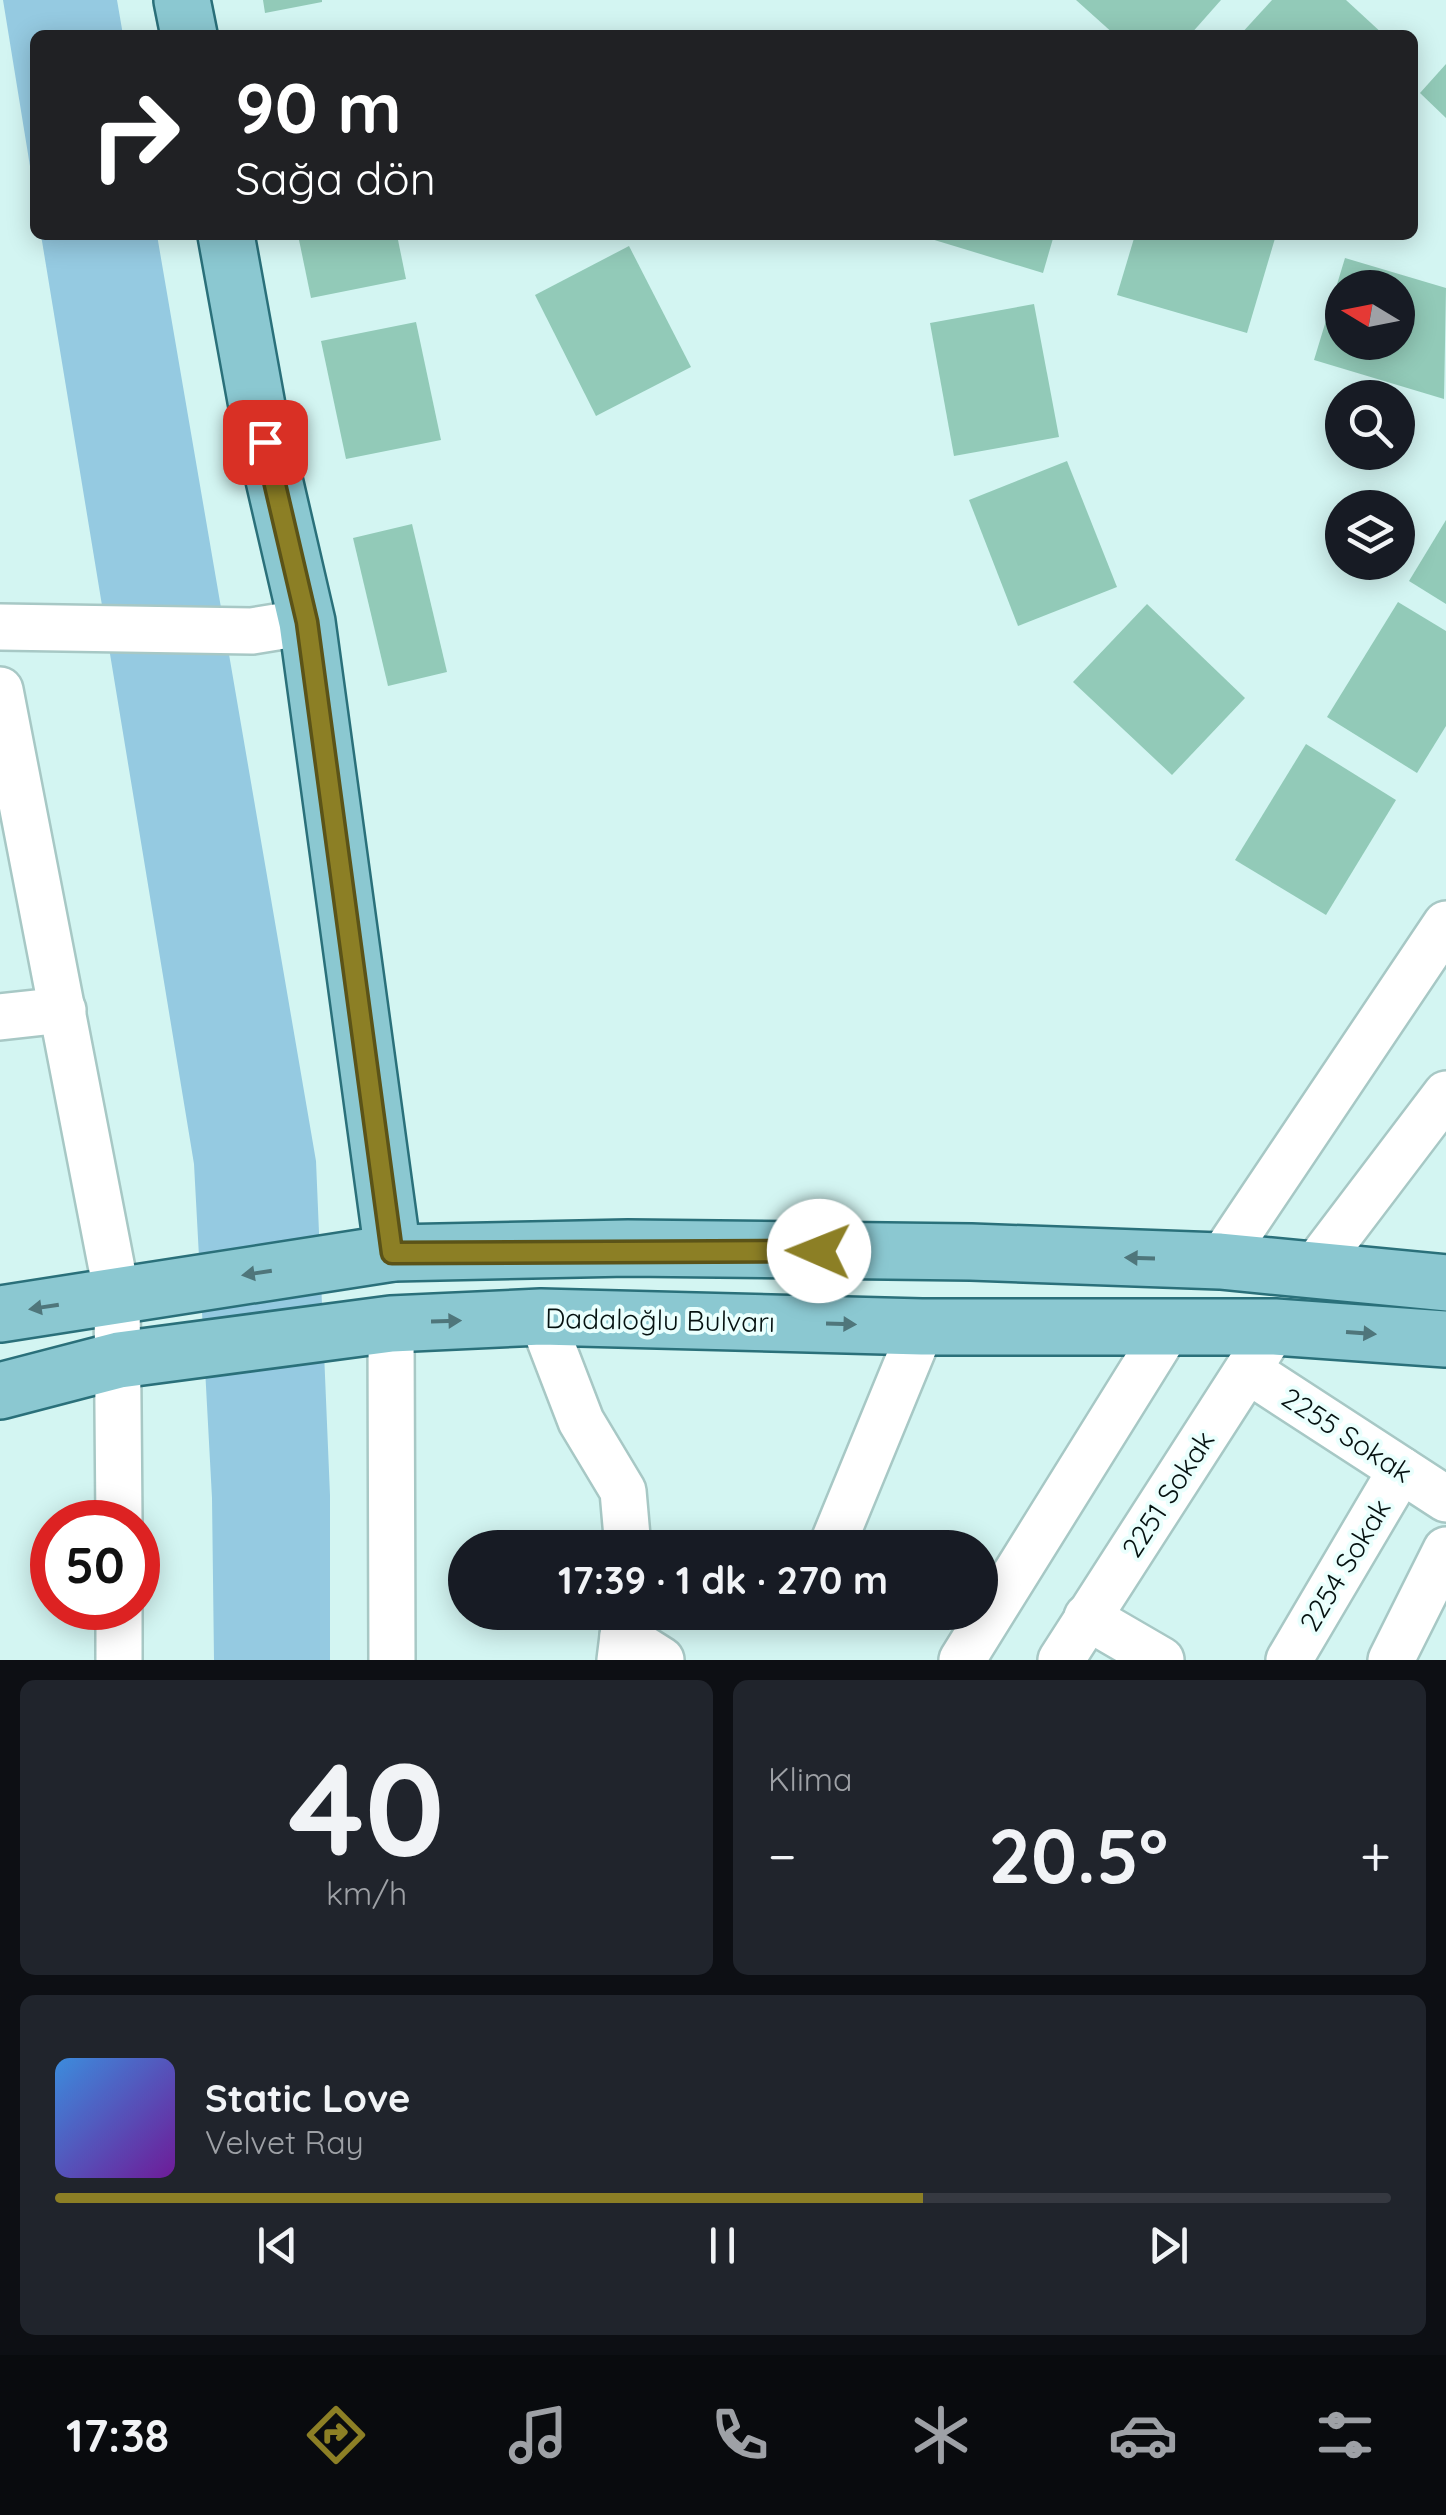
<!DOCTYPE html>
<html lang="tr">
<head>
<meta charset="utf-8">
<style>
  body { margin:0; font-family:Quicksand,sans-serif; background:#20242c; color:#f1f3f6; height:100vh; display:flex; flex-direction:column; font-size:38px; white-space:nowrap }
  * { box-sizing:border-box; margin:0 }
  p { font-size:32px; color:#9ea1a6 }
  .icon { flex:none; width:55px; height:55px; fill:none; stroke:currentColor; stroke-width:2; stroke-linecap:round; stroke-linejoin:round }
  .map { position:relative; height:1660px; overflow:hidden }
  .details { display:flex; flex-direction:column; gap:20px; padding:20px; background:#0d0f14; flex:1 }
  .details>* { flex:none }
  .hud { position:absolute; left:30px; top:30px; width:1388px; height:210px; border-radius:15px; box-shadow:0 5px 25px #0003; background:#202124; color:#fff; overflow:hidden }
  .needle { width:65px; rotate:280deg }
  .fabs { position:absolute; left:1325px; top:270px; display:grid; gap:20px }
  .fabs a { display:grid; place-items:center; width:90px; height:90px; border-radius:50%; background:#171b24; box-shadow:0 5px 25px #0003; font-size:50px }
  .speed { position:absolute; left:30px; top:1500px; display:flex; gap:20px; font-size:50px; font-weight:700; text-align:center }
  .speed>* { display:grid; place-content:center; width:130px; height:130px; border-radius:50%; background:#171b24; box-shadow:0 5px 25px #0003; line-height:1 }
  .speed .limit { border:15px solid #d22; background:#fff; color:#111 }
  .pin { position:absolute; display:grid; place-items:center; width:85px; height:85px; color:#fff; margin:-42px; border-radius:20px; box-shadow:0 5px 15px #0006 }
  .me { position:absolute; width:110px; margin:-55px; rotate:271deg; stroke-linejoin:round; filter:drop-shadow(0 0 8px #0008) }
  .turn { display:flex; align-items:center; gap:35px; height:210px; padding:0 40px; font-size:45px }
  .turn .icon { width:130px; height:130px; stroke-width:2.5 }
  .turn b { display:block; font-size:70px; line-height:85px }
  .big { font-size:75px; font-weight:800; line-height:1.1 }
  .details .widget { flex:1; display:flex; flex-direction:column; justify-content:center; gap:15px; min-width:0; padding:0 35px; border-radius:15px; background:#20242c }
  .details .dial { align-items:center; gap:0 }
  .dial b { font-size:130px; line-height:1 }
  .song { display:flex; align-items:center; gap:30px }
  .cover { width:120px; height:120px; border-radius:15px; background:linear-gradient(135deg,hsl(210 70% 55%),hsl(280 70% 35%)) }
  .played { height:10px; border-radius:5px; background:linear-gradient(90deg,#8c7f25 65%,#363941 65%) }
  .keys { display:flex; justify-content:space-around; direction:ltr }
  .heat { display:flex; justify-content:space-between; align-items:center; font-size:55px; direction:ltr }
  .details .tiles { flex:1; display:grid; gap:20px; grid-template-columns:1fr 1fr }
  .widget:last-child { grid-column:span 2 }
  .trip { position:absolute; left:448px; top:1530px; width:550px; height:100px; border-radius:50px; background:#171b24; box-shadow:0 5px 25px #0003; font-weight:800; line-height:100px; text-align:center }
  .tabs { display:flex; height:160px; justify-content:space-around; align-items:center; background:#090b0e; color:#9ea1a6 }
  .tabs .icon { width:70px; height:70px }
  .tabs .on { color:#8c7f25 }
  .tabs b { font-size:45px; color:#f1f3f6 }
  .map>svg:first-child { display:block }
  .water { fill:#95cae1 }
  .building { fill:#92cab8; fill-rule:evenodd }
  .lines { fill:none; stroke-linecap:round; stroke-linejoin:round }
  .minor-casing { stroke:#a7c8c5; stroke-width:50 }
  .major-casing { stroke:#2a707a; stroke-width:60 }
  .minor { stroke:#fff; stroke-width:45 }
  .major { stroke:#8bc8d1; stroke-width:55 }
  .oneway { fill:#4f767b }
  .route-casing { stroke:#5b5318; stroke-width:25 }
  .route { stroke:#8c7f25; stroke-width:18 }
  .labels { text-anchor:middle; stroke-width:8; stroke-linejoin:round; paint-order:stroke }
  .street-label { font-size:28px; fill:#061211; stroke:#eafffd }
</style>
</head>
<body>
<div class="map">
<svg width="1446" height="1660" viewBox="0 0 1446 1660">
  <rect width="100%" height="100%" fill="#d3f5f2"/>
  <g class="water">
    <path d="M3 0H117L123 35H35V197Z"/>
    <path d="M41 235H157L316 1161 330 1495V1660H214L212 1498 194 1164Z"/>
  </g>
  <g class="building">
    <path d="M263 0H322V2L265 13Z"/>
    <path d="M1076 0H1221L1190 35H1115Z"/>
    <path d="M1272 0H1346L1384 35H1240Z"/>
    <path d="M1446 64V118L1420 93Z"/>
    <path d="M298 235H397L406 279 311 298Z"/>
    <path d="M918 235H1054L1043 273Z"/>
    <path d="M1135 235H1276L1247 333 1117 295Z"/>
    <path d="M629 246 691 367 596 416 535 295Z"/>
    <path d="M1345 258 1446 288 1444 399 1314 360ZM1342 288H1398V342H1342Z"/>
    <path d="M1034 304 1059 437 954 456 930 323Z"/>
    <path d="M416 322 441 440 346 459 321 341Z"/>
    <path d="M1067 461 1117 587 1018 626 969 500Z"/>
    <path d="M1446 520V604L1409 581Z"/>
    <path d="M412 524 447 672 388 686 353 538Z"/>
    <path d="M1398 602 1446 631V726L1417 773 1327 717Z"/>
    <path d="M1147 604 1245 698 1172 775 1073 682Z"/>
    <path d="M1306 744 1396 800 1326 915 1235 860Z"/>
  </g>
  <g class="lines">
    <g class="minor-casing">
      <g id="minor">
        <path d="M0 627 252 631 307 622"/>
        <path d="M0 690 117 1295 119 1522"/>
        <path d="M0 1017 63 1010"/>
        <path d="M1220 1261 1446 924"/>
        <path d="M1314 1268 1446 1094"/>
        <path d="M541 1317 581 1421 623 1491 628 1548"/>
        <path d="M391 1324 392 1660"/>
        <path d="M1249 1371 1446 1499"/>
        <path d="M831 1548 922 1327"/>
        <path d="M119 1608V1660"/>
        <path d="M1087 1617 1161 1660"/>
        <path d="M623 1636 661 1660"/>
        <path d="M620 1660 626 1612"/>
        <path d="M962 1660 1168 1329"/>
        <path d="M1061 1660 1275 1327"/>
        <path d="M1289 1660 1401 1470"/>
        <path d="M1391 1660 1446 1550"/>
      </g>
    </g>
    <g class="major-casing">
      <g id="major">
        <path d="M182 0 189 35"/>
        <path d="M226 235 257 406 307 622 393 1253"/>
        <path d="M0 1314 393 1253 628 1248 971 1252 1220 1261 1446 1283"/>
        <path d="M0 1391 119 1360 391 1324 541 1317 922 1327H1275L1446 1339"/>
      </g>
    </g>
    <use href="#minor" class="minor"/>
    <use href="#major" class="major"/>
  </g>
  <defs><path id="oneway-solid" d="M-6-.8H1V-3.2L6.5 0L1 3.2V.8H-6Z" transform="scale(2.5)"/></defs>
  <g class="oneway">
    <use href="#oneway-solid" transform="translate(1140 1258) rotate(-178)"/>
    <use href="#oneway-solid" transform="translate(257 1273) rotate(171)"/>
    <use href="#oneway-solid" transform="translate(44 1307) rotate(171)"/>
    <use href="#oneway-solid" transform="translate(446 1321) rotate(-2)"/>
    <use href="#oneway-solid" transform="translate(841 1324) rotate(2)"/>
    <use href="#oneway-solid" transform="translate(1361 1333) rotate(4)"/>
  </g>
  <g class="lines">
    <g class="route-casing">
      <path id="route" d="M265 442 307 622 392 1253 819 1251"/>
    </g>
    <use href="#route" class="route"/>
  </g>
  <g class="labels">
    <g class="street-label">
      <text transform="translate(660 1320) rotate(1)" y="10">Dadaloğlu Bulvarı</text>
      <text transform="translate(1347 1435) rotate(33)" y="10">2255 Sokak</text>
      <text transform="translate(1168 1494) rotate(-57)" y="10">2251 Sokak</text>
      <text transform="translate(1345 1565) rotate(-59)" y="10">2254 Sokak</text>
    </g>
  </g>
</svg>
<div class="fabs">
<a><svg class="needle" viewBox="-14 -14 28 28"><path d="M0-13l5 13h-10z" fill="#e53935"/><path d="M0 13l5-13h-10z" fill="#9ea1a6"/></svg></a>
<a><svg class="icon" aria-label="search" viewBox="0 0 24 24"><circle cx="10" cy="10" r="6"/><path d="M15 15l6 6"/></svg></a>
<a><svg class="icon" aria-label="layers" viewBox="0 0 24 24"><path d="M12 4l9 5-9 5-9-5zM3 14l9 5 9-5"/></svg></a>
</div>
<div class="speed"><div class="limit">50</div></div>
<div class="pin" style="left:265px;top:442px;background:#d93025"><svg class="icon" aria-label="arrive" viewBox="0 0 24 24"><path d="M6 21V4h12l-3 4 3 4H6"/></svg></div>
<svg class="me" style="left:819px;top:1251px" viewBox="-20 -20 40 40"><circle r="19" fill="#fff"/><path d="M0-13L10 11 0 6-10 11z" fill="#8c7f25"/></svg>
<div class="trip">17:39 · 1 dk · 270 m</div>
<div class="hud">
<div class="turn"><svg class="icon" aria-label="right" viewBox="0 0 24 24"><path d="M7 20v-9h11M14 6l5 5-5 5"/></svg><div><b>90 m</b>Sağa dön</div></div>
</div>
</div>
<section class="details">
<div class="tiles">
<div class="widget dial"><b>40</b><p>km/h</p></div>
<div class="widget"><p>Klima</p>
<div class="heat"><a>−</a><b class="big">20.5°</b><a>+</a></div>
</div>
<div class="widget">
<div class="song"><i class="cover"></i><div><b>Static Love</b><p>Velvet Ray</p></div></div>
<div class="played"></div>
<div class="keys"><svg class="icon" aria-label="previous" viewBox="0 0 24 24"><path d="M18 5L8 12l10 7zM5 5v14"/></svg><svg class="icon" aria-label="pause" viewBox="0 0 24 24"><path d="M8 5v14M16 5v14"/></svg><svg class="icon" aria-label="next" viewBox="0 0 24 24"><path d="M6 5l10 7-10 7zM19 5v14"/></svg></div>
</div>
</div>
</section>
<nav class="tabs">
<b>17:38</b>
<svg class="icon on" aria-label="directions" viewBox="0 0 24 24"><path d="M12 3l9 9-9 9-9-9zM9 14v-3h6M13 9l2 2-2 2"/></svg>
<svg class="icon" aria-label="music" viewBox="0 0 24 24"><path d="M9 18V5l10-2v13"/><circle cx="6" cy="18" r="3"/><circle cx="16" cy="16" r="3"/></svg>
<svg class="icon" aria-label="phone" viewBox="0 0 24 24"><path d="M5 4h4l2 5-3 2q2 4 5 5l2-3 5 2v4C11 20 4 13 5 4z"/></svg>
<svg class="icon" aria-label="climate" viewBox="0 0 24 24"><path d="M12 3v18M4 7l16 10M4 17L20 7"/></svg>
<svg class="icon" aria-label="car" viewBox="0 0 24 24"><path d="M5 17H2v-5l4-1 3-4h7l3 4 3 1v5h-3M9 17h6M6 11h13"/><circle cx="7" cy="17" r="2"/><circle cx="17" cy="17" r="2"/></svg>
<svg class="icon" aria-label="filters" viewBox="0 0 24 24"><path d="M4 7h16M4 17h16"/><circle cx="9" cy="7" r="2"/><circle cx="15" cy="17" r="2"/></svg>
</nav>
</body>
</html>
